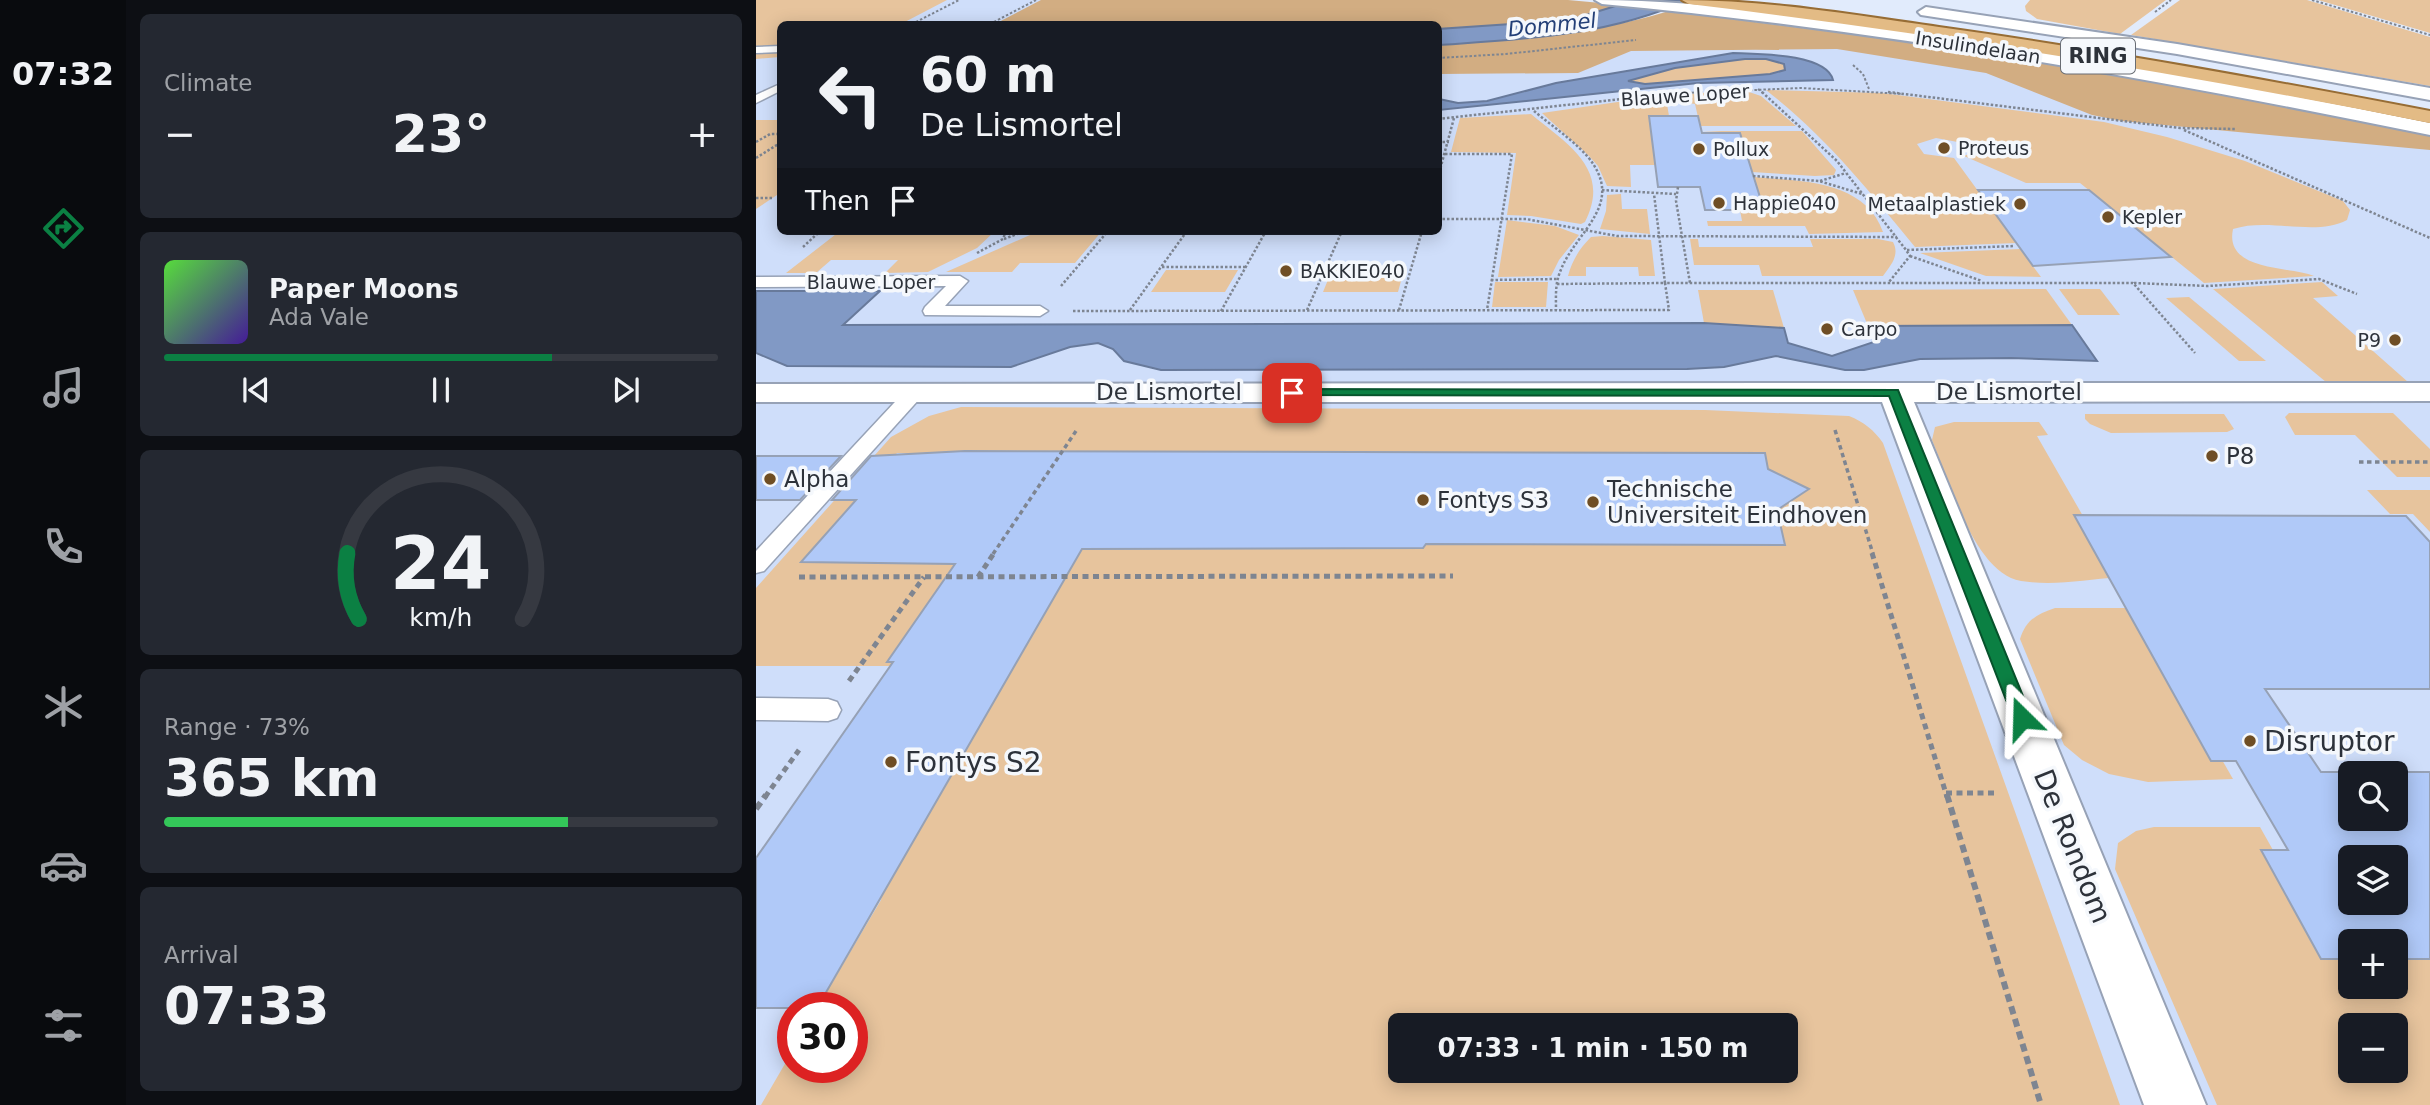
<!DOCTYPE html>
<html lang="en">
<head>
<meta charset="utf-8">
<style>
  body { margin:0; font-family:"DejaVu Sans",sans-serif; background:#242831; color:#f1f3f6; height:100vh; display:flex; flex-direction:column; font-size:26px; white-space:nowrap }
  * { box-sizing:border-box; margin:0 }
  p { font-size:23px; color:#9ea1a6 }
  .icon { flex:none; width:38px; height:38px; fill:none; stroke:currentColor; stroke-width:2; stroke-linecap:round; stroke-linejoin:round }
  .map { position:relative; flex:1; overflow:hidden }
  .side { display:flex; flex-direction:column; gap:14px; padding:14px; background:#0d0f14; width:630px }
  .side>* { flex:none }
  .guide { position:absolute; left:21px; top:21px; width:665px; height:214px; border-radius:10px; box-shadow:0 4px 18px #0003; background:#171b24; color:#f1f3f6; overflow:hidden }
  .controls { position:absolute; left:1582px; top:761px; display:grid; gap:14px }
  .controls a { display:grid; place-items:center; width:70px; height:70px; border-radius:10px; background:#171b24; box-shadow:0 4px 18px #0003; font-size:35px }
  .speed { position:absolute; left:21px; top:992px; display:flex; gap:14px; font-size:35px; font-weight:700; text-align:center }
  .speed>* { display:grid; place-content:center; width:91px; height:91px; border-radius:50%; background:#171b24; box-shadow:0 4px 18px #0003; line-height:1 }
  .speed .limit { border:10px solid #d22; background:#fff; color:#111 }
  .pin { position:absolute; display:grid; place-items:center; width:60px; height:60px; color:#fff; margin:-30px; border-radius:14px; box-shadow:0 4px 10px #0006 }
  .me { position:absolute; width:77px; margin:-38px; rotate:338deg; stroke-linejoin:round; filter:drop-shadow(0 0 5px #0008) }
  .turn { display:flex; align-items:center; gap:24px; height:147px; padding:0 28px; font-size:32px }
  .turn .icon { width:91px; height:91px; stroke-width:2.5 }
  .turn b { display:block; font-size:49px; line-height:60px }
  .then { display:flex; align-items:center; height:66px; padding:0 28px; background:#0003; gap:14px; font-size:26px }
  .big { font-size:52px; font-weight:600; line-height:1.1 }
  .side .card { flex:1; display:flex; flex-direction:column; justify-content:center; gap:10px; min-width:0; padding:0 24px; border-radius:10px; background:#242831 }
  .side .dial { align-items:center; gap:0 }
  .dial svg { height:182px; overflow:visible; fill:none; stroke:#363941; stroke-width:7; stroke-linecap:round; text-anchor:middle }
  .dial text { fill:#f1f3f6; stroke:none }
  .song { display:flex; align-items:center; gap:21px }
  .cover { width:84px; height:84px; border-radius:10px; background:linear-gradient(135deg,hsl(110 70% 55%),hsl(260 70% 35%)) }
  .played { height:7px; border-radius:4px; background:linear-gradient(90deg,#0b8043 70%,#363941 70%) }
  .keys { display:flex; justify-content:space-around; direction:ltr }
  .heat { display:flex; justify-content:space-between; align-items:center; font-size:38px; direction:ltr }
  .charge { height:10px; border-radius:5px; background:linear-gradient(90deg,#34c759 73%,#363941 0) }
  .trip { position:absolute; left:632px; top:1013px; width:410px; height:70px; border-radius:10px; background:#171b24; box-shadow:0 4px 18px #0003; font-weight:600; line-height:70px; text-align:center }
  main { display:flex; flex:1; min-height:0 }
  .dock { display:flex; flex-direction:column; width:126px; justify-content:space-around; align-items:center; background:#090b0e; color:#9ea1a6 }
  .dock .icon { width:49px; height:49px }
  .dock .on { color:#0b8043 }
  .dock b { font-size:32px; color:#f1f3f6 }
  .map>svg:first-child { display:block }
  .built { fill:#cfdefa; fill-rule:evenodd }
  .green { fill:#e7c49d; fill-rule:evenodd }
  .forest { fill:#d2ad82 }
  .water { fill:#8199c5; stroke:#687a9b; stroke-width:2; fill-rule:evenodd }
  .building { fill:#b0c9f8; stroke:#96a1b5; stroke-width:2; fill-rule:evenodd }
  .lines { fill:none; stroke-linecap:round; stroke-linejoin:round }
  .lane-casing { stroke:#97a2b6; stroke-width:3 }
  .street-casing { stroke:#97a2b6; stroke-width:4 }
  .primary-casing { stroke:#976d35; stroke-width:4 }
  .path-far4 { stroke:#7e8591; stroke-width:2; stroke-dasharray:2.5 2; stroke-linecap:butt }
  .path-far3 { stroke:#7e8591; stroke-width:2.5; stroke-dasharray:2.5 2; stroke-linecap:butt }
  .path-far2 { stroke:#7e8591; stroke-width:3.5; stroke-dasharray:4.5 3.5; stroke-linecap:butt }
  .path-far1 { stroke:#7e8591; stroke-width:5; stroke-dasharray:6 4.5; stroke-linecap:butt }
  .path { stroke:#7e8591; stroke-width:6; stroke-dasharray:8 5; stroke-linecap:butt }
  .lane { fill:#fff; fill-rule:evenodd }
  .street { fill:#fff; fill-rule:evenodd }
  .primary { fill:#e3bb85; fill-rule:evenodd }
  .route { fill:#0b8043; stroke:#07532c; stroke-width:2 }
  .poi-dot { fill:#6f4e25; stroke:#f5f8fc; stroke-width:2.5 }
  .labels { text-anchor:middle; stroke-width:7; stroke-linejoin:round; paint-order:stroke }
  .far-street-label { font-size:19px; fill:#2d323a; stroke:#f5f8fc }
  .far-poi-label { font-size:19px; fill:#2d323a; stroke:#f5f8fc; text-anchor:start }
  .far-water-label { font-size:21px; font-style:italic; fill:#233f77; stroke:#f5f8fc }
  .shield { fill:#f5f8fc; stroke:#696d74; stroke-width:2 }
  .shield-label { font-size:21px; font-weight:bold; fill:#2d323a }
  .street-label { font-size:23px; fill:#2d323a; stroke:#f5f8fc }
  .poi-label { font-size:23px; fill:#2d323a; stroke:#f5f8fc; text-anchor:start }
  .near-poi-label { font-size:28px; fill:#2d323a; stroke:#f5f8fc; text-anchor:start }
  .near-street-label { font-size:28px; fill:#2d323a; stroke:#f5f8fc }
</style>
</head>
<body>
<main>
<nav class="dock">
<b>07:32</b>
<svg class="icon on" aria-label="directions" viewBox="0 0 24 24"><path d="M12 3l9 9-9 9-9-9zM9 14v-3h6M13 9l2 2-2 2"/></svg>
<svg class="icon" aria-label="music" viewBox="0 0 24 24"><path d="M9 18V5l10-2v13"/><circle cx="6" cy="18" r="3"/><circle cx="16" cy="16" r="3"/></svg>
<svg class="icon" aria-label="phone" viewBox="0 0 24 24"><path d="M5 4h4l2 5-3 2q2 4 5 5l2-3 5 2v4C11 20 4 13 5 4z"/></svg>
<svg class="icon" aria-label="climate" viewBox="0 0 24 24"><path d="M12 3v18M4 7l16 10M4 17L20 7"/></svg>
<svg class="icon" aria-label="car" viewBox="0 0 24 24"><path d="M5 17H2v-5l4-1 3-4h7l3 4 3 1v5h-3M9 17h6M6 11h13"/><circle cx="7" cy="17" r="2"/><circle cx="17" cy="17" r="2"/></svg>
<svg class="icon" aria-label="filters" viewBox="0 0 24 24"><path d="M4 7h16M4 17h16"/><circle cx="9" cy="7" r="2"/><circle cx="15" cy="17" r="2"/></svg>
</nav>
<section class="side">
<div class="card"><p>Climate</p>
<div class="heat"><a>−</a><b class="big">23°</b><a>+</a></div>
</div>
<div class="card">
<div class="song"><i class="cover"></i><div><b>Paper Moons</b><p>Ada Vale</p></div></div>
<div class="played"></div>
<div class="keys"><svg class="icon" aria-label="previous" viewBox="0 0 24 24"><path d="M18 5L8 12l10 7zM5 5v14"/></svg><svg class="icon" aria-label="pause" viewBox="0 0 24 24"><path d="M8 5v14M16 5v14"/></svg><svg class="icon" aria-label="next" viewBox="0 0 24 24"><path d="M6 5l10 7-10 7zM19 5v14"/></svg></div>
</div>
<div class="card dial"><svg viewBox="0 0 100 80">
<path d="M14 69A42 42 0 1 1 86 69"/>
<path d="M14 69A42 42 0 0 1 9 40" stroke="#0b8043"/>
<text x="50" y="56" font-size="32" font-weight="700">24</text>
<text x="50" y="72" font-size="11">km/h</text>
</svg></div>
<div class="card"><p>Range · 73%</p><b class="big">365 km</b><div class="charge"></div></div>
<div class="card"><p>Arrival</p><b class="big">07:33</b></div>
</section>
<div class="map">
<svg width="1674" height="1105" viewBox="0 0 1674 1105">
  <rect width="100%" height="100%" fill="#e1ebfc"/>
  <path class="built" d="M0 0H530L944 40 1133 46 1674 138V1105H0ZM24 24H682V231H24ZM1594 774H1640V819H1594ZM1594 858H1640V903H1594ZM1594 942H1640V987H1594ZM37 1008H96V1068H37ZM644 1026H1029V1071H644ZM1594 1026H1640V1071H1594Z"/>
  <g class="green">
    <path d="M0 0H191L145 24H24V57L0 59Z"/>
    <path d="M1274 0H1410L1364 34 1281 19 1270 11 1269 6Z"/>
    <path d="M1424 0H1551L1674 37V86L1375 35Z"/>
    <path d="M1562 0H1674V33Z"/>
    <path d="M989 59H1010L1028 64 1029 70 1014 74 889 84 871 80 919 68Z"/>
    <path d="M987 90 1005 96 1040 126H944L939 104 933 103 932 100H918V104H911L913 116H893L899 165H874L875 187 851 186 842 166 833 156 786 113 903 96Z"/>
    <path d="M1010 90 1126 93 1348 122 1411 137 1489 161 1587 201 1594 210 1591 220C1559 237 1513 217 1477 229 1468 272 1534 266 1558 276L1448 283 1324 183H1270L1208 156 1215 153 1207 143 1180 138 1161 144 1168 154 1198 158 1260 243 1159 247C1111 188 1070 137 1010 90Z"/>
    <path d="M775 114C811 144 856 169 829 222L825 224 775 216 751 215 760 153 695 152 704 118Z"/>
    <path d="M0 120H24V193L0 209Z"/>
    <path d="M946 131H1046L1080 170 1078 175 1059 176 996 172 984 133Z"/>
    <path d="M998 177C1043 181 1109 180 1127 232L1053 234 1049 226H952L951 221H986L984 210H1008Z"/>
    <path d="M865 194 866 209H891L894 234 844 229 850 211 851 195Z"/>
    <path d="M751 220 799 226 823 235 803 260 795 276 742 277Z"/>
    <path d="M84 231H239L221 248 172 272 129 273 142 260H75L60 273H30Z"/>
    <path d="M283 231H346L319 263H264L256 272H190Z"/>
    <path d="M847 236 895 240 899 276H883L882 267H830V276H812C816 261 823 249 835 237Z"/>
    <path d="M934 239H942L943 247H1057L1054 239H1122L1137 242C1144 255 1135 265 1127 276H1006L1003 265H938Z"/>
    <path d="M1264 249 1285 277 1230 276 1164 253Z"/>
    <path d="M410 270H482L469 292H395Z"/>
    <path d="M576 270H648L642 292H567Z"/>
    <path d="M739 282H792L790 307H736Z"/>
    <path d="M1566 282 1582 296 1557 298 1652 382H1570L1457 289Z"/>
    <path d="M1290 289 1316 325 1112 326 1097 290Z"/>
    <path d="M1303 289H1344L1364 315H1322Z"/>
    <path d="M942 290H1017L1028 328 948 323Z"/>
    <path d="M1433 297 1510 361H1483L1410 298Z"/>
    <path d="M205 407 949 410 1093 416C1108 422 1118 430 1127 443L1364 1105H5L37 1050V1068H96V1008H61L125 900 175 608 134 666H0V588L135 437 173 416ZM328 452 1008 453 1028 545H724L674 541 667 548 266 549ZM141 453 173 454 80 563H45ZM644 1026H1029V1071H644Z"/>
    <path d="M1533 413H1637L1674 449V477H1641L1599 435H1539L1529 417Z"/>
    <path d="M1329 414H1468L1478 429 1471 432 1355 433 1334 424 1329 419Z"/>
    <path d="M1198 422H1283L1292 435 1281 436 1362 577C1330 580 1297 586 1265 581 1218 573 1193 480 1176 440L1179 427Z"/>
    <path d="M1611 490H1674V532L1657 514H1634Z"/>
    <path d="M1299 608H1379L1477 779 1392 782 1353 774 1326 760 1308 745 1264 639C1270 620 1281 614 1299 608Z"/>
    <path d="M1398 827H1504L1576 955H1594V987H1640V955H1674V1105H1461L1359 869 1362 843 1380 831ZM1594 1026H1640V1071H1594Z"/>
  </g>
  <g class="forest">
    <path d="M285 0H812L867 5 814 20 683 29 682 24H239Z"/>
    <path d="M913 11 1226 51 1674 130V150L1366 121 1336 115 1230 73 1081 49 875 51 822 73 683 74V45C761 39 837 34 913 11Z"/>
  </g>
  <g class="water">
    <path d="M879 0H932C851 36 769 39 683 45L682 29 814 20Z"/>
    <path d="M977 53C1000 54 1070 53 1077 80L942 83 683 110V99L702 103 731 101 800 83ZM989 59H1010L1028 64 1029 70 1014 74 889 84 872 81 919 68Z"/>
    <path d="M0 291H124L87 325 948 323 1028 328 1032 343 1076 356 1118 342 1112 326 1316 325 1341 361 1255 358 1164 359 1108 370H1089L1020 356 968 367 931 369 405 370 368 361 357 349 342 343 314 347 255 367 31 366 0 353Z"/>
  </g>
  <g class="building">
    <path d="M893 116H942L946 133H984L1008 210H949L944 187H902Z"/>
    <path d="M1222 190H1333L1415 257 1277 266Z"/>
    <path d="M209 451 1009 453 1012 469 1053 489 1021 510 1029 545 670 544 667 548 326 549 61 1008H0V858L137 662H131L199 564 45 562 100 500H76L115 456Z"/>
    <path d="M0 456H85L44 500H0Z"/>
    <path d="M1318 515 1650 516 1674 542V689H1509L1565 772H1674V959H1640V942H1594V959H1565L1505 850H1532L1480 761H1455ZM1594 774H1640V819H1594ZM1594 858H1640V903H1594Z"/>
  </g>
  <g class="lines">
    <g class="lane-casing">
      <g id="lane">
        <path d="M24 46V52L0 53V47Z"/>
        <path d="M24 84V91L0 103V95Z"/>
        <path d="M204 276 212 281 189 306H284L292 311 284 316 169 315 167 311 169 307 190 286 0 287V277Z"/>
        <path d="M159 386 168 392 166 396 8 571 0 573V551L152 388Z"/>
        <path d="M0 698 72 699 81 702 85 710 81 718 72 721 0 720Z"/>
      </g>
    </g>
    <g class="street-casing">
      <g id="street">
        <path d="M839 0C934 0 1028 13 1122 26 1308 51 1491 86 1674 123V135C1400 79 1125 30 846 4Z"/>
        <path d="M1170 7 1421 44 1674 88V100L1421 54 1165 15 1162 12Z"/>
        <path d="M1137 383H1674V401L1158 402 1450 1105H1388L1126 402H0V384Z"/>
      </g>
    </g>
    <g class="primary-casing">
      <path id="primary" d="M926 0C1012 0 1098 15 1183 27 1348 50 1511 80 1674 111V123C1428 74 1182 34 933 4Z"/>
    </g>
    <g class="path-far4">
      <path d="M1556 0 1674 35"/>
      <path d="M1399 12 1415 0"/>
      <path d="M156 24 203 0"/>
      <path d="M234 24 280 0"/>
      <path d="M682 58 750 54 880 40"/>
      <path d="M1097 65 1107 74 1113 89"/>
      <path d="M1002 89 1008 94"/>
      <path d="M904 94 1045 88 1147 94"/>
    </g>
    <g class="path-far3">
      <path d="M1006 92 1081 161 1150 250 1154 256 1133 282"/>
      <path d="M1132 92 1424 128 1479 129"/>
      <path d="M778 111C796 126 816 139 832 157 871 205 819 231 804 272 799 284 800 297 800 310"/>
      <path d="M682 119 930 92"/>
      <path d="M1428 130 1674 238"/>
      <path d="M0 142 14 134H24"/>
      <path d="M682 142H693"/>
      <path d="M689 154H756L731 310"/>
      <path d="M0 158 24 143"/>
      <path d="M997 176 1063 181 1106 194"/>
      <path d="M682 177 698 118"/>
      <path d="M1064 181 1090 173"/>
      <path d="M922 187 920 201 934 283"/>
      <path d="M846 190 920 194"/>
      <path d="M0 198H17"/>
      <path d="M682 219H770L861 236 1141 237"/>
      <path d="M248 239 269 231"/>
      <path d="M47 247 62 233"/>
      <path d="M1151 250 1258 246"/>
      <path d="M221 253 247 239 250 231"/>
      <path d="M1154 256 1226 281"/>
      <path d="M406 267H490"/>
      <path d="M735 280 801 279"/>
      <path d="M1378 283 1452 286 1563 279 1601 294"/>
      <path d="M801 284 909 283 898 194"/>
      <path d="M305 286 352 231"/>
      <path d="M374 310 431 231"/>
      <path d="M551 310 586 231"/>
      <path d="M643 310 666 231"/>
      <path d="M317 311 913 310 909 283H1377L1439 353"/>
      <path d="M465 311 510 231"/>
    </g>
    <g class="path-far2">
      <path d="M1079 430 1117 554"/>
      <path d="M1603 462H1674"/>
      <path d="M237 554 320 431"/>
    </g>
    <g class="path-far1">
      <path d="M1116 553 1191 797"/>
      <path d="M43 577 697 576"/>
      <path d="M222 577 238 553"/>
      <path d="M93 681 168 577"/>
      <path d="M1190 793H1241"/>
      <path d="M9 797 43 750"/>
    </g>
    <g class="path">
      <path d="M1191 795 1285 1105"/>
      <path d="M0 809 10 795"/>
    </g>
    <use href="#lane" class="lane"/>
    <use href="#street" class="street"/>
    <use href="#primary" class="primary"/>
  </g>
  <path class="route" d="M536 389 1142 390 1276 718 1273 724 1266 726 1260 724 1257 718 1133 396 531 395 529 393Z"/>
  <g class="poi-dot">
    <circle cx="1188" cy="148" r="7"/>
    <circle cx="943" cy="149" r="7"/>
    <circle cx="963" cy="203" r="7"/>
    <circle cx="1264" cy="204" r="7"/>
    <circle cx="1352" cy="217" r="7"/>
    <circle cx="530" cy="271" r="7"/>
    <circle cx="1071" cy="329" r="7"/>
    <circle cx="1639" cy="340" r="7"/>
    <circle cx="1456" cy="456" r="7"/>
    <circle cx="14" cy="479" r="7"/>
    <circle cx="667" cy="500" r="7"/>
    <circle cx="837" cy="502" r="7"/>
    <circle cx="1494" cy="741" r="7"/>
    <circle cx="135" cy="762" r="7"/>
  </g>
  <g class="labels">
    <g class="far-street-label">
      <text transform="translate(1222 47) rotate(9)" y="7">Insulindelaan</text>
      <text transform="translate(929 95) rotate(-4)" y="7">Blauwe Loper</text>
      <text x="115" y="289">Blauwe Loper</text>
    </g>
    <g class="far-poi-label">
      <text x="1202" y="155">Proteus</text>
      <text x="957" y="156">Pollux</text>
      <text x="977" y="210">Happie040</text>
      <text x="1250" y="211" text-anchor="end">Metaalplastiek</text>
      <text x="1366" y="224">Kepler</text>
      <text x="544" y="278">BAKKIE040</text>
      <text x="1085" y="336">Carpo</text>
      <text x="1625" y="347" text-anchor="end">P9</text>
    </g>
    <g class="far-water-label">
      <text transform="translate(796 25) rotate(-6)" y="7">Dommel</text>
    </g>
    <rect class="shield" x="1305" y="38.5" width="74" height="35" rx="5"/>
    <g class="shield-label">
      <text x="1342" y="63">RING</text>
    </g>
    <g class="street-label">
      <text x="413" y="400">De Lismortel</text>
      <text x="1253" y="400">De Lismortel</text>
    </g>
    <g class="poi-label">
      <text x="1470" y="464">P8</text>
      <text x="28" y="487">Alpha</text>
      <text x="851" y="497">Technische<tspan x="851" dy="26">Universiteit Eindhoven</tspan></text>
      <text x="681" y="508">Fontys S3</text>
    </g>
    <g class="near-poi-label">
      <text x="1508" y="751">Disruptor</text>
      <text x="149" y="772">Fontys S2</text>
    </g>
    <g class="near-street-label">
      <text transform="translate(1317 846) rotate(68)" y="10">De Rondom</text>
    </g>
  </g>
</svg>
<div class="controls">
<a><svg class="icon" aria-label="search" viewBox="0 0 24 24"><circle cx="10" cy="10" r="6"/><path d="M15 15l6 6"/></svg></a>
<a><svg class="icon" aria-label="layers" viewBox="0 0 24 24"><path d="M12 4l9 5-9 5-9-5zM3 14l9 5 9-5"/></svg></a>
<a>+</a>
<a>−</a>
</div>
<div class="speed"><div class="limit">30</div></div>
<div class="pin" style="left:536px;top:393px;background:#d93025"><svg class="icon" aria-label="arrive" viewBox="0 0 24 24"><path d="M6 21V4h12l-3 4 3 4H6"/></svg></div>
<svg class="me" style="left:1266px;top:718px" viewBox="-20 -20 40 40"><path d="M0-17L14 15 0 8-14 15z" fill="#0b8043" stroke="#fff" stroke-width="4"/></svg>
<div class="trip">07:33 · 1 min · 150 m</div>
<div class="guide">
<div class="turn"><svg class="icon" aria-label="left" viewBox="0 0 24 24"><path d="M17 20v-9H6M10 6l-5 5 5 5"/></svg><div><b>60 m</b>De Lismortel</div></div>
<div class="then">Then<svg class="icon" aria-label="arrive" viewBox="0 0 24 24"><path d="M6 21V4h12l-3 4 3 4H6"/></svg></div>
</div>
</div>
</main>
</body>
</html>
